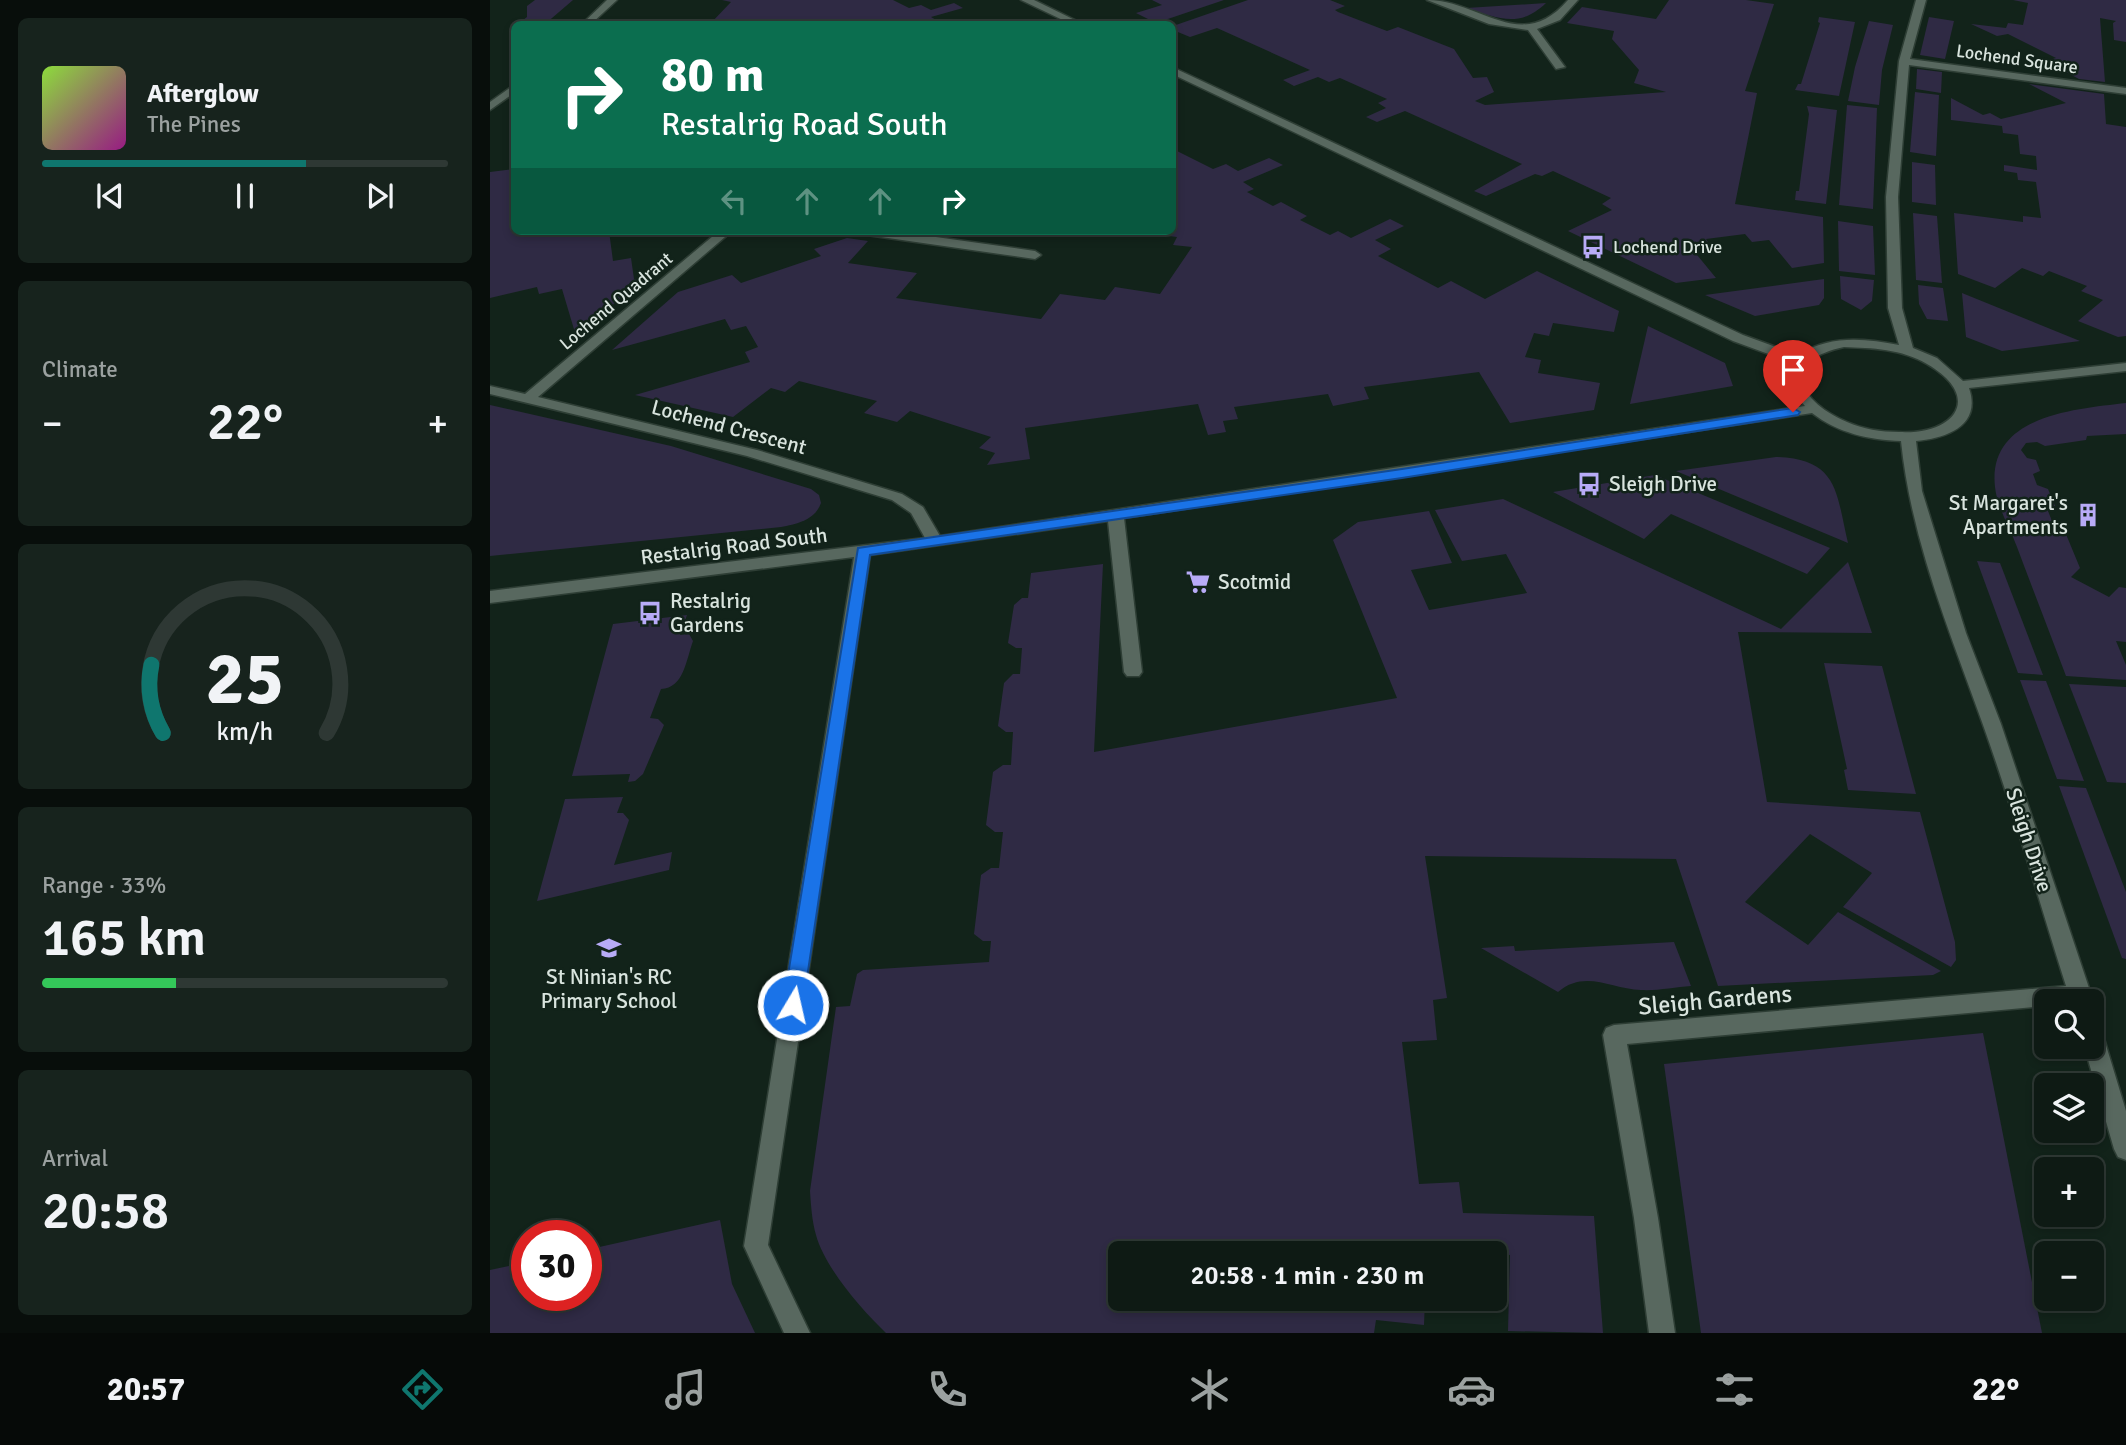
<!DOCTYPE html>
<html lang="en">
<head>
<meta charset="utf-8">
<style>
  body { margin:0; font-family:Signika,sans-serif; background:#17231d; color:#f1f3f6; height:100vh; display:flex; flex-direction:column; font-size:26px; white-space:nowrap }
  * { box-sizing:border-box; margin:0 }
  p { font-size:23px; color:#9ba1a0 }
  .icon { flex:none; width:38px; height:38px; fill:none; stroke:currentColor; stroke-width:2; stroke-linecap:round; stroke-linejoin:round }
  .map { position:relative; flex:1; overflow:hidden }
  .side { display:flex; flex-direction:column; gap:18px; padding:18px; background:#080e0b; width:490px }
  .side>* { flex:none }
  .guide { position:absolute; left:21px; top:21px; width:665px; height:214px; border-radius:10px; box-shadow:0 4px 10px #0003,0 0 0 2px #2e3834; background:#0b6e4f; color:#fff; overflow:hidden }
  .buttons { position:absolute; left:1544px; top:989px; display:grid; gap:14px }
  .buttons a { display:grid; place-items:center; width:70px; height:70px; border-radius:10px; background:#0e1a14; box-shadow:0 4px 10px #0003,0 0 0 2px #2e3834; font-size:35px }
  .speed { position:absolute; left:21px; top:1220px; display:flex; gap:14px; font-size:35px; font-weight:700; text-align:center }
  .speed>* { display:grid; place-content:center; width:91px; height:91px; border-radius:50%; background:#0e1a14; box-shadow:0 4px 10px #0003,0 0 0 2px #2e3834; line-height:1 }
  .speed .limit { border:10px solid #d22; background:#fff; color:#111 }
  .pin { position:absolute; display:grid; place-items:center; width:60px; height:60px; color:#fff; margin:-72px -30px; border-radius:50% 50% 50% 0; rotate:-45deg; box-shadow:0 0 7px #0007 }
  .pin .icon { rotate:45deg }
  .me { position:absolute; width:77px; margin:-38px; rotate:9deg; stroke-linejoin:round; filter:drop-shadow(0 0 5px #0008) }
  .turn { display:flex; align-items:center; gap:24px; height:147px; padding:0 35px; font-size:32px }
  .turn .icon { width:91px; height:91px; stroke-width:2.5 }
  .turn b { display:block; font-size:49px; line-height:60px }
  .lanes { display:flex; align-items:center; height:66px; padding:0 35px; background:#0003; justify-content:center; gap:35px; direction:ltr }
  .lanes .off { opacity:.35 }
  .big { font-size:52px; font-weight:600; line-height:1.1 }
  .side .widget { flex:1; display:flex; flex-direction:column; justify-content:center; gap:10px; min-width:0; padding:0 24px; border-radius:10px; background:#17231d }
  .side .dial { align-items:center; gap:0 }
  .dial svg { height:182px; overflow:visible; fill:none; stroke:#2e3834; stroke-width:7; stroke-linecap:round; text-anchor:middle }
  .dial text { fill:#f1f3f6; stroke:none }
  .song { display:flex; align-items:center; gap:21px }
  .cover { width:84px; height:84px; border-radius:10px; background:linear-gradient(135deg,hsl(90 70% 55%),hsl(310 70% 35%)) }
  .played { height:7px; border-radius:4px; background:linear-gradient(90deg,#0f766e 65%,#2e3834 65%) }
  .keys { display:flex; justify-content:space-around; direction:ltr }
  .heat { display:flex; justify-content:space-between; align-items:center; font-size:38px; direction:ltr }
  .charge { height:10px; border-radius:5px; background:linear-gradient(90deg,#34c759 33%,#2e3834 0) }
  .trip { position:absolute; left:618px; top:1241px; width:399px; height:70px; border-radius:10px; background:#0e1a14; box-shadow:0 4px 10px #0003,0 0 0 2px #2e3834; font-weight:600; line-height:70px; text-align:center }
  .menu { display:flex; height:112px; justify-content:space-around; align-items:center; background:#060a08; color:#9ba1a0 }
  .menu .icon { width:49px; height:49px }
  .menu .selected { color:#0f766e }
  .menu b { font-size:32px; color:#f1f3f6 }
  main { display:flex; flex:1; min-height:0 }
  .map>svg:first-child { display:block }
  .green { fill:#2f2a44 }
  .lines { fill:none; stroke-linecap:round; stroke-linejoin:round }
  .minor-casing { stroke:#2e3e35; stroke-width:3 }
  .minor { fill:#58685f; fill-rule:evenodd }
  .route { fill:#1a73e8; stroke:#114b97; stroke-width:2 }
  .labels { text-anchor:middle; stroke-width:5; stroke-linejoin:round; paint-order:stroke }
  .far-street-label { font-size:18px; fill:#d9e4de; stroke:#12231a }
  .far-poi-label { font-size:18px; fill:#d9e4de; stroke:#12231a; text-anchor:start }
  .street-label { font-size:21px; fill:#d9e4de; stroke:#12231a }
  .poi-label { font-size:21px; fill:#d9e4de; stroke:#12231a; text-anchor:start }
  .near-street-label { font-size:24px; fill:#d9e4de; stroke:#12231a }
</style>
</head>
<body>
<main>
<section class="side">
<div class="widget">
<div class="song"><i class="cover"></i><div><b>Afterglow</b><p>The Pines</p></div></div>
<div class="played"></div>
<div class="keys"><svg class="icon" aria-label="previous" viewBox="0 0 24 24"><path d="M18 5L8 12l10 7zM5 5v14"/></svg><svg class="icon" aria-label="pause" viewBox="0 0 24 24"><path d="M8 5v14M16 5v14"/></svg><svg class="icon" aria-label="next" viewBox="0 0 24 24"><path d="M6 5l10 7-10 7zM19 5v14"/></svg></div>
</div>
<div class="widget"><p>Climate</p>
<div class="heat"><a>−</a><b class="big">22°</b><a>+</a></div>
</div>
<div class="widget dial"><svg viewBox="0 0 100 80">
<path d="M14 69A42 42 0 1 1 86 69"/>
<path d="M14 69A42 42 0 0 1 9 39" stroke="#0f766e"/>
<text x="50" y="56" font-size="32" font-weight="700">25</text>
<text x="50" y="72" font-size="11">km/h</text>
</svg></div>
<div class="widget"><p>Range · 33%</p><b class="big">165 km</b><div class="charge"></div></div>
<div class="widget"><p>Arrival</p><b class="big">20:58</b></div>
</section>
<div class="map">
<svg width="1636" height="1333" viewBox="0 0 1636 1333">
  <rect width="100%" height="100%" fill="#12231a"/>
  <g class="green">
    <path d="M45 0H83L55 24H28L37 17V6Z"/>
    <path d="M232 0H403L419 8 431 5 441 10 464 3 473 8 441 17 451 23 446 24H220L241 2Z"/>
    <path d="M662 0H734L666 23 646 13 672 5Z"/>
    <path d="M758 0H840L855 6 845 10 848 12 897 31 908 27 964 49 983 78 997 77 1004 92 985 101 995 105 1176 92 1144 83 1149 70 1122 39 1124 31 1077 23 1092 7 1166 19 1179 0H1256L1284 4 1255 91 1267 93 1245 204 1333 217 1334 263 1302 268 1279 240 1262 242 1255 234 1216 239 1221 247 1203 250 1226 278 1186 283 1078 231 1122 210 1112 204 1121 198 1063 171 1052 176 1045 174 996 196 984 191 1032 164 915 111 887 122 876 117 896 108 888 103 897 99 850 78 839 82 828 77 804 86 793 80 820 70 727 28 700 37 683 30V26Z"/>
    <path d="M1523 0H1636V42L1624 40 1623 23 1626 21 1610 18 1615 82 1589 79 1555 61 1566 58 1518 34 1507 36 1481 24 1516 28 1518 23 1533 25 1538 3Z"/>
    <path d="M1056 3C1029 29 1008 18 976 8Z"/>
    <path d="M1329 17 1365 22 1349 96 1305 90 1308 84H1311L1330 23 1328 22Z"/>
    <path d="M1439 17 1464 21 1455 59 1430 55Z"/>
    <path d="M1379 21 1403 25 1392 70 1389 105 1358 101 1365 67Z"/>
    <path d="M1427 69 1452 72 1451 93 1426 89Z"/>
    <path d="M1539 84 1614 94 1616 124 1636 127V336L1628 337 1588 321 1613 300 1591 291 1597 286 1559 271 1553 276 1532 268 1505 288 1468 274 1464 213 1533 222V216L1551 218 1546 182 1528 180 1527 173 1514 171V165L1547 170 1546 156 1530 154 1528 135 1513 133 1512 126 1461 120V98L1493 115 1500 113 1511 119 1576 103Z"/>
    <path d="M1425 92 1449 95 1446 156 1420 152Z"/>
    <path d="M1357 105 1387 108 1383 209 1349 205Z"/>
    <path d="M1317 106 1347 110 1336 204 1305 200 1306 191H1309L1319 114Z"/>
    <path d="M683 149 723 169 736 164 748 171 779 158 793 165 753 182 764 189 757 192 783 206 791 202 817 216 810 220 840 235 848 231 861 238 900 219 914 226 885 240 901 249 888 256 948 288 961 281 995 299 1047 271 1129 311 1124 332 1063 323 1059 336 1044 333 1035 357 1051 360 1048 373 1110 383 1104 410 1020 423 989 372 874 387 879 399 848 405 843 406 838 394 744 407 748 419 733 421 736 432 718 435 708 404 535 428 540 459 497 465 505 453 489 448 501 437 420 411 407 422 374 413 387 401 309 381 295 392 281 388 243 417 145 395 260 362 255 352 268 347 256 326 241 330 235 319 122 350 188 292 242 275 251 283 331 256 324 249 357 238 378 241 358 263 427 273 406 298 551 319 570 294 615 300 625 287 670 294 702 247 683 245 687 237 638 231H682Z"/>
    <path d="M1422 162 1445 165 1446 205 1422 202Z"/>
    <path d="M24 169V231H119L123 261 141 258 144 279 151 281 86 336 72 289 49 294 47 287 0 298V172Z"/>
    <path d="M1423 213 1447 216 1452 283 1426 280Z"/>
    <path d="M1348 221 1383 226 1385 275 1349 271Z"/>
    <path d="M1350 276 1384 280 1382 301 1371 310 1351 299Z"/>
    <path d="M1334 279V298L1329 305 1265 316 1215 295Z"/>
    <path d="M1428 285 1453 288 1458 321 1437 319 1429 304Z"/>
    <path d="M1472 293 1590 341 1512 351 1476 337Z"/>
    <path d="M1158 326 1235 363 1243 386 1140 404Z"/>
    <path d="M1636 403V434L1597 436 1596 440 1555 446 1547 442 1536 443 1531 450 1537 458 1546 460 1550 471 1543 474 1547 485 1558 489 1565 506 1558 511 1562 521 1573 527 1590 568 1581 577 1619 597 1629 587 1636 588V642L1626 641 1636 665V680L1576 676C1560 633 1543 590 1527 547 1520 528 1507 507 1505 487 1497 415 1586 409 1636 403Z"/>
    <path d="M0 405 181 446 321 489 329 495 331 503C325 520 307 524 291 527L0 556Z"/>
    <path d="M1286 457C1349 459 1346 493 1358 543L1186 471Z"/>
    <path d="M1165 475 1340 548 1317 574 1181 514 1154 539 1063 492Z"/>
    <path d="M1013 499 1291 629 1358 562 1382 633 1248 632 1277 802 1430 812 1465 942 1466 960 1461 967 1353 907 1382 873 1320 834 1255 902 1318 945 1348 912 1451 971 1443 975 1228 986 1186 859 935 856 957 998 943 1000 947 1040 912 1042 929 1184 969 1182 973 1213 1104 1216 1113 1333 1018 1331 1020 1255 939 1246 938 1253H630V1298L935 1299 934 1325 886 1320 884 1333H396C372 1310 335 1268 326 1235 322 1221 321 1206 320 1191L346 1007 360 1006 367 974 373 970 499 962 501 941H493L484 934 491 875 501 868H509L513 832H505L496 825 503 772 513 765H521L523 732H516L508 726 514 683 523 674H530L532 648H526L518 643 524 605 532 598H538L541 573 613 564 604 752 907 698 843 540 868 522 939 511 962 563 921 570 939 610 1037 593 1016 554 972 561 945 510Z"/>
    <path d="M1487 561 1510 563 1553 675 1528 673Z"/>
    <path d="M197 615 190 635 199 634 203 641C196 660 194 688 171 689L160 718 168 719 174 725 153 774 145 781 138 782 140 774 82 776 123 624Z"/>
    <path d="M1334 663 1392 666 1426 794 1358 790 1354 770 1357 769Z"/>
    <path d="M1530 680 1556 681 1594 781 1567 779Z"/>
    <path d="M1579 684 1636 687V783L1617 782Z"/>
    <path d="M1569 786 1596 788 1636 892V959L1632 958Z"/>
    <path d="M133 797 127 813H133L139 820 124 865 182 852 179 870 47 901 75 799Z"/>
    <path d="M1184 942 1201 986C1185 987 1167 991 1151 990 1121 989 1095 969 1068 992L991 948 1024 946 1025 951Z"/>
    <path d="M1493 1033 1552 1333H1211L1174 1064Z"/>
    <path d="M230 1220 242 1284 265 1333H0V1270L37 1262V1295H96V1250Z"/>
  </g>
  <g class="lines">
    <g class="minor-casing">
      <g id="minor">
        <path d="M117 0H127L101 24H92Z"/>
        <path d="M531 0H544L593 24H581Z"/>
        <path d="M937 0C990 0 1031 55 1078 0H1088L1070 20 1047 29 1075 67 1066 69 1038 30 999 24Z"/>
        <path d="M1426 0H1436L1420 59 1636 88V94L1419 65 1408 197 1412 308 1423 348 1447 358 1473 381 1636 363V371L1479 388C1492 426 1456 438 1426 441L1432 491 1476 633 1511 724 1601 994 1603 1001 1601 1004V1001H1556V1006L1137 1044 1168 1218 1185 1333H1159L1144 1218 1113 1035 1116 1028 1124 1025 1576 986C1548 898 1523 808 1492 722 1459 630 1421 539 1411 441 1379 440 1348 433 1322 413L634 518 652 672 649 676H637L634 672 618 521 380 555 278 1245 320 1333H294L254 1246 364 557 0 603V591L435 538 421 513 402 500 257 456 0 394V386L35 394 229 231H242L48 397 267 450 412 494 433 507 450 536 1315 406C1304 394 1293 378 1303 363L1243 341 682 74V67L1253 335 1308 355C1339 335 1374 338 1409 345L1398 308 1396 197 1409 61ZM1354 347C1382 348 1412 349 1437 364 1494 397 1465 435 1409 432 1391 432 1373 429 1357 422 1309 402 1288 361 1354 347Z"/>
        <path d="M24 85V93L0 110V102Z"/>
        <path d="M371 231H403L545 251 551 255 545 259 377 235Z"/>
        <path d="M1601 1022 1609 1025 1612 1032 1636 1111V1160L1628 1157 1624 1149 1594 1046H1601Z"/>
      </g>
    </g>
    <use href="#minor" class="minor"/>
  </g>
  <path class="route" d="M1303 408 1310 412 1308 415 912 478 380 555 313 1005 310 1011 303 1014 296 1011 293 1005 368 548 912 469Z"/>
  <defs>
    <g id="bus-bare" transform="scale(1.89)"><path d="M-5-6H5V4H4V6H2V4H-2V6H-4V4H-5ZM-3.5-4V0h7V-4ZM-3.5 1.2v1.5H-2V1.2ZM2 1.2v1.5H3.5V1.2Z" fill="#b8abf7" stroke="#12231a" stroke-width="2.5" paint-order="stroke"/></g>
    <g id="building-bare" transform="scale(1.89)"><path d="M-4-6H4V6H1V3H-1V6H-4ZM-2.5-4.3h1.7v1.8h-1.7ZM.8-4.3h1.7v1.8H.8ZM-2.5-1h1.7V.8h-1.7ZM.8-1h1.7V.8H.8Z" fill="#b8abf7" stroke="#12231a" stroke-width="2.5" paint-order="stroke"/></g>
    <g id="supermarket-bare" transform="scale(1.89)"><path d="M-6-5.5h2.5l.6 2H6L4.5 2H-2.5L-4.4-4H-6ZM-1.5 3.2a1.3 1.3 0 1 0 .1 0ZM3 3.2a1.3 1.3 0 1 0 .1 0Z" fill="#b8abf7" stroke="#12231a" stroke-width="2.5" paint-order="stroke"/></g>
    <g id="school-bare" transform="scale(1.89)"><path d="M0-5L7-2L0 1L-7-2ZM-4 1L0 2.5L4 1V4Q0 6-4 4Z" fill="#b8abf7" stroke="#12231a" stroke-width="2.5" paint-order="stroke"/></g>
  </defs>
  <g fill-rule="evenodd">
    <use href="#bus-bare" x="1103" y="247"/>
    <use href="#bus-bare" x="1099" y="484"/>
    <use href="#building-bare" x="1598" y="515"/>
    <use href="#supermarket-bare" x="708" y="582"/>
    <use href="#bus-bare" x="160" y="613"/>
    <use href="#school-bare" x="119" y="948"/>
  </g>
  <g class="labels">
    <g class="far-street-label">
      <text transform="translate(1527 59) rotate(8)" y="6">Lochend Square</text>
      <text transform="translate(126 301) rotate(-40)" y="6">Lochend Quadrant</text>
    </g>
    <g class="far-poi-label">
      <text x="1123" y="253">Lochend Drive</text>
    </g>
    <g class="street-label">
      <text transform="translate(239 427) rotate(15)" y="7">Lochend Crescent</text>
      <text transform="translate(244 546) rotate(-7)" y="7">Restalrig Road South</text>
      <text transform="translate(1539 840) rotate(72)" y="7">Sleigh Drive</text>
    </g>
    <g class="poi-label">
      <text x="1119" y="491">Sleigh Drive</text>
      <text x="1578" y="510" text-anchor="end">St Margaret's<tspan x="1578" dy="24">Apartments</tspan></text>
      <text x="728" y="589">Scotmid</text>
      <text x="180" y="608">Restalrig<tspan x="180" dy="24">Gardens</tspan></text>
      <text x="119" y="984" text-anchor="middle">St Ninian's RC<tspan x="119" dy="24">Primary School</tspan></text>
    </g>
    <g class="near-street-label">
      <text transform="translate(1225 1000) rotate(-5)" y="8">Sleigh Gardens</text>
    </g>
  </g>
</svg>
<div class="buttons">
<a><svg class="icon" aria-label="search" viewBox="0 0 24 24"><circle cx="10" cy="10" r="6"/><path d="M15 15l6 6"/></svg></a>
<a><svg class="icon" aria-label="layers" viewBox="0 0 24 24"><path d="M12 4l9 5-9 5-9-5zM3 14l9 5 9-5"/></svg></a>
<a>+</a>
<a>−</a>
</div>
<div class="speed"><div class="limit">30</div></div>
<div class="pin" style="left:1303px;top:412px;background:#d93025"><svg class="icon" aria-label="arrive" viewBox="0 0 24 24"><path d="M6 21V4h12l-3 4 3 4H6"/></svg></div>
<svg class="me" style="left:303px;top:1005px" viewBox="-20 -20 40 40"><circle r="17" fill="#1a73e8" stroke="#fff" stroke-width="3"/><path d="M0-11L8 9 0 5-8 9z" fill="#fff"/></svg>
<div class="trip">20:58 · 1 min · 230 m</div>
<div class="guide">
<div class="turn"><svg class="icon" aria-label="right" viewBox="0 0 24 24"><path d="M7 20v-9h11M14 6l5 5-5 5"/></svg><div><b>80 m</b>Restalrig Road South</div></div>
<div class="lanes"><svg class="icon off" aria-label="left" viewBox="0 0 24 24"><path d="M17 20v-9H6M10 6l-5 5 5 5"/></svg><svg class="icon off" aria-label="ahead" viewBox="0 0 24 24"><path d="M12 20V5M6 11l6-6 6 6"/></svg><svg class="icon off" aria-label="ahead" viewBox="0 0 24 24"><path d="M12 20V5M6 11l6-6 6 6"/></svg><svg class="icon" aria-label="right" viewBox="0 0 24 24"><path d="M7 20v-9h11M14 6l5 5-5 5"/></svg></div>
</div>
</div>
</main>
<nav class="menu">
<b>20:57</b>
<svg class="icon selected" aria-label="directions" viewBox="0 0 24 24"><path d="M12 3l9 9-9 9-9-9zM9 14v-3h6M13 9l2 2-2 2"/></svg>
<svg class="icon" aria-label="music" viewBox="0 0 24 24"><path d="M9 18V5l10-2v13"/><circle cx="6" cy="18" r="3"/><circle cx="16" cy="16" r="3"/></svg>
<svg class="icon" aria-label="phone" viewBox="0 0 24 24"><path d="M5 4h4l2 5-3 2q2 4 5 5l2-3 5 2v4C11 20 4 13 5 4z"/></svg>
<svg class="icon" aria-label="climate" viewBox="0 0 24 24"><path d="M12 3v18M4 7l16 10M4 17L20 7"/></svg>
<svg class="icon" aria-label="car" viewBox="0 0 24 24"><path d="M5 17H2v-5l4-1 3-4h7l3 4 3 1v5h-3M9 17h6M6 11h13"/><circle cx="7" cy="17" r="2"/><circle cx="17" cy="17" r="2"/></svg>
<svg class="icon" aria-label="filters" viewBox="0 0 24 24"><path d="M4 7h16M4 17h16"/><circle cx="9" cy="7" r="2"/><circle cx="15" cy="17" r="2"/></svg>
<b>22°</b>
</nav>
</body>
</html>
